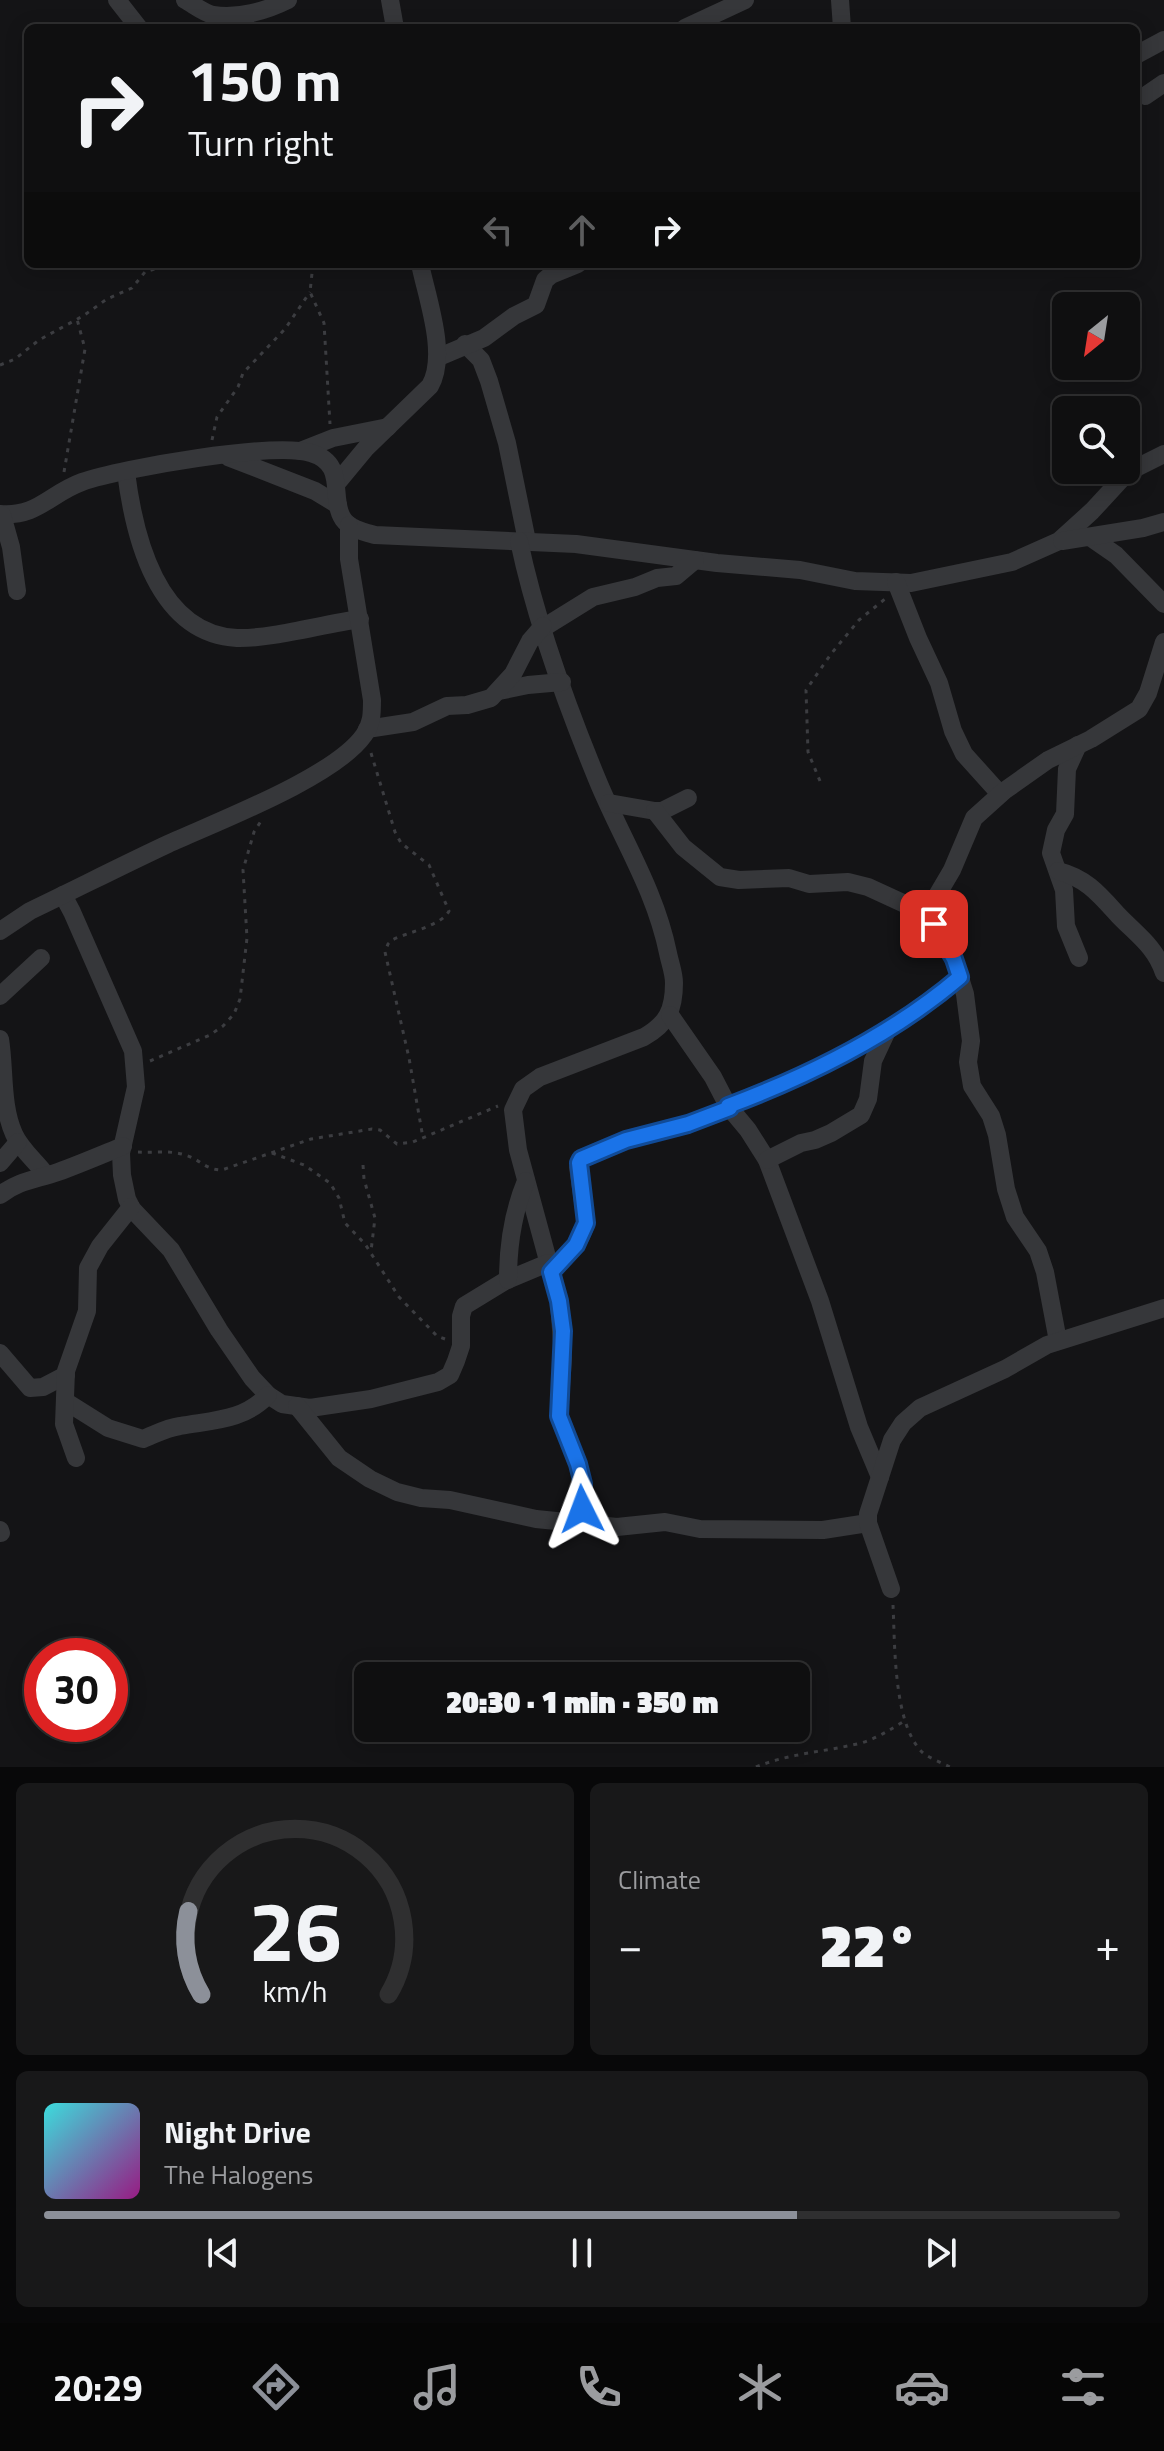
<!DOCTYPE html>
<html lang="en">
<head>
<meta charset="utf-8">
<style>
  body { margin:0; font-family:"Titillium Web",sans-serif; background:#181819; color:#f1f3f6; height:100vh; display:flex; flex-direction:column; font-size:30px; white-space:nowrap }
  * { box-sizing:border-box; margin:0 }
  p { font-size:26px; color:#9b9c9f }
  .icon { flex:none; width:44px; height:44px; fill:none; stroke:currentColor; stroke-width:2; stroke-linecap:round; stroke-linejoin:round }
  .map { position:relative; height:1767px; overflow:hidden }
  .details { display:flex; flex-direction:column; gap:16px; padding:16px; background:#080809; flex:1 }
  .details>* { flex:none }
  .hud { position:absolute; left:24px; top:24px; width:1116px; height:244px; border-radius:12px; box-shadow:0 4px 20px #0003,0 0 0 2px #2f2f30; background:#0f0f10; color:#f1f3f6; overflow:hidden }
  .needle { width:52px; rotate:210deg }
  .controls { position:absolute; left:1052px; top:292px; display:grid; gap:16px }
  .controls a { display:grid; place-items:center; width:88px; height:88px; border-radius:12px; background:#0f0f10; box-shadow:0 4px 20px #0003,0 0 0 2px #2f2f30; font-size:40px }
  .speed { position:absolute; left:24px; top:1638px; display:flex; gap:16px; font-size:40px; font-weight:700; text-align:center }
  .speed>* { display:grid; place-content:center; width:104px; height:104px; border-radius:50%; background:#0f0f10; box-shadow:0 4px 20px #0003,0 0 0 2px #2f2f30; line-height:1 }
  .speed .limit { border:12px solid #d22; background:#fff; color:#111 }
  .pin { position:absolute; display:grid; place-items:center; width:68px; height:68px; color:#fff; margin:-34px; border-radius:16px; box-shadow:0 4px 12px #0006 }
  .me { position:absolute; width:88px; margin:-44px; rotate:357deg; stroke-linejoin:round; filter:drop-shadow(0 0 6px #0008) }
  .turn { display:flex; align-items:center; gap:28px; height:168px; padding:0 32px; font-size:36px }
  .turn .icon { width:104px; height:104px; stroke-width:2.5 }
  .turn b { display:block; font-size:56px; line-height:68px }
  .lanes { display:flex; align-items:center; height:76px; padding:0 32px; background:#0003; justify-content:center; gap:40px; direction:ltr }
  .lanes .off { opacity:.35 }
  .big { font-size:60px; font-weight:800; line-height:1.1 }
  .details .widget { flex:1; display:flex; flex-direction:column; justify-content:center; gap:12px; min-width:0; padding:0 28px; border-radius:12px; background:#181819 }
  .details .dial { align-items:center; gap:0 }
  .dial svg { height:208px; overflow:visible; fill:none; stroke:#2f2f30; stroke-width:7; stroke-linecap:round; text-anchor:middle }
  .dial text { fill:#f1f3f6; stroke:none }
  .song { display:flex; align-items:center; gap:24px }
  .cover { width:96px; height:96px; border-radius:12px; background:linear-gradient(135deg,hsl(180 70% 55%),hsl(310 70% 35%)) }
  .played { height:8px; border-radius:4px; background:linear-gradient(90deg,#8c9099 70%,#2f2f30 70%) }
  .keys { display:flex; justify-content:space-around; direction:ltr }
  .heat { display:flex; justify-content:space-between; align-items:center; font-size:44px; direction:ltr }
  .details .tiles { flex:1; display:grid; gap:16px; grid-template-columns:1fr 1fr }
  .widget:last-child { grid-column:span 2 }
  .trip { position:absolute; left:354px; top:1662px; width:456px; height:80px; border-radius:12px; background:#0f0f10; box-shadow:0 4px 20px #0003,0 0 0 2px #2f2f30; font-weight:800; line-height:80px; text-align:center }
  .tabs { display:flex; height:128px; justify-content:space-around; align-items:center; background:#060606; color:#9b9c9f }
  .tabs .icon { width:56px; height:56px }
  .tabs .on { color:#8c9099 }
  .tabs b { font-size:36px; color:#f1f3f6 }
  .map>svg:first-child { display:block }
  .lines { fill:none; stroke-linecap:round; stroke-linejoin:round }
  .path { stroke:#3c3d41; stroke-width:3; stroke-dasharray:4 6; stroke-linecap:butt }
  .minor { stroke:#36373a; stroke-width:18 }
  .route-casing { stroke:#114b97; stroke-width:20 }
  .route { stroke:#1a73e8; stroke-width:14 }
</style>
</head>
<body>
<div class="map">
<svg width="1164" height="1767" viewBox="0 0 1164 1767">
  <rect width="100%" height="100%" fill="#141416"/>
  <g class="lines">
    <g class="path">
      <path d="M313 264 310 292 324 323 330 424"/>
      <path d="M0 365 15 359 39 340 83 316 107 299 132 288 145 272 170 264"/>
      <path d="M212 440 217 417 238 387 243 373 285 329 310 292"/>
      <path d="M64 472 85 349 77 319"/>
      <path d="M371 753 395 832 401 843 429 865 449 911C441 926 408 932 392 940L388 944 385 952 409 1058 423 1138"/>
      <path d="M820 781 808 752 806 690 831 654 859 620 885 599"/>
      <path d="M150 1061 210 1035 223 1026 234 1014 240 999 247 938 243 870 254 832 261 821"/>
      <path d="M138 1152C153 1153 171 1150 185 1155 200 1159 205 1170 222 1170L311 1139 372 1129 380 1130 397 1144 413 1142 498 1106"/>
      <path d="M272 1153 304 1165 330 1183 339 1198 345 1223 365 1244 399 1297 437 1336 445 1339"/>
      <path d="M363 1165 364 1179 375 1218 371 1251"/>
      <path d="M893 1605C895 1643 893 1723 922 1752 929 1758 942 1763 950 1767"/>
      <path d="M756 1767C790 1753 825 1752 861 1743 878 1738 891 1729 906 1720"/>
    </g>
    <g class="minor">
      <path d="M117 0 139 28"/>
      <path d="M185 0C194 5 204 13 213 15 238 19 266 11 288 0"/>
      <path d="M390 0 395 28"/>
      <path d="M840 0 842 28"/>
      <path d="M685 28 745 0"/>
      <path d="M1136 55 1164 40"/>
      <path d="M1145 96 1164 83"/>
      <path d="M465 344 481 360 489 381 507 443 527 541"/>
      <path d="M439 357 484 338 514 316 536 305 545 280 551 275 578 264"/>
      <path d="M300 451 333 438 388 427"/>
      <path d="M228 457 315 491 338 505"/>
      <path d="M126 472C134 536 157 634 237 638 271 639 323 624 360 619"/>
      <path d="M337 483 366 448 430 386C448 355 427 298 420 264"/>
      <path d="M0 514C38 517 49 494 82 482 122 468 273 442 311 453 348 464 329 498 343 519 350 529 364 532 375 535L576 544 717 563 800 570 855 581 911 583 1012 562 1059 541 1092 511 1128 472 1164 454"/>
      <path d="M2 515 11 547 17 591"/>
      <path d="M1090 537 1116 555 1164 604"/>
      <path d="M519 541C535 617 567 706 597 779 621 838 655 889 668 953 670 963 674 973 674 983 674 1010 667 1024 644 1037L540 1077 523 1089 513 1110 518 1150 559 1301 563 1358 559 1416 578 1464 583 1484 581 1523"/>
      <path d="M1062 541 1143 528 1164 522"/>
      <path d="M896 582 918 638 939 683 953 731 964 754 1000 794"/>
      <path d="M543 628 593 597 635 587 657 578 676 576 695 560"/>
      <path d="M499 691 528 685 562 682"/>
      <path d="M367 729 413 722 447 706 467 705 491 698 513 674 530 641 543 626"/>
      <path d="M1078 745 1067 769 1065 814 1056 830 1051 853 1064 890 1066 926 1079 958"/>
      <path d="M609 803 655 811H662L688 798"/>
      <path d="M655 811 683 847 720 877 739 880 789 878 809 884 848 882 868 887 931 916"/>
      <path d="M1058 871C1086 878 1099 894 1118 915 1137 935 1155 946 1164 973"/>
      <path d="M63 895 72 912 133 1051 136 1087 121 1153 122 1175 127 1199 132 1209 171 1250 219 1330 252 1378 268 1395 282 1404 310 1408 371 1399 438 1382 450 1375 456 1361 461 1346V1316L464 1306 505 1281 548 1263"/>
      <path d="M0 931 30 911C76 889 121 866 168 844 216 822 335 777 364 735 372 724 372 713 372 700L349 559V525"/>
      <path d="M0 996 41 958"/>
      <path d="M670 1015 713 1077 728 1106 748 1130 767 1160 820 1301 859 1427 880 1477"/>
      <path d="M0 1039C5 1070 1 1105 14 1134 21 1150 36 1161 46 1175"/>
      <path d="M728 1106C811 1076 892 1033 960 977"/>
      <path d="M767 1160 801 1143 815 1140 831 1133 861 1115 868 1099 873 1061 887 1031"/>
      <path d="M0 1163 18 1142"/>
      <path d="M0 1195C20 1180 35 1180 58 1172 80 1164 101 1155 123 1146"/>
      <path d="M551 1272C565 1258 581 1243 586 1223L578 1167 581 1159 626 1140 688 1124 730 1108"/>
      <path d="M508 1280C508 1246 513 1212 526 1181"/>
      <path d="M1058 1341 1045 1272 1038 1251 1015 1217 1006 1189 997 1135 991 1116 972 1086 968 1062 971 1041 965 994 954 959 931 916 932 904 952 870 974 818 1004 791 1048 760 1091 739 1139 709 1148 693 1164 642"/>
      <path d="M0 1353 30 1388 43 1387 66 1375"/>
      <path d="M65 1401 108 1428 143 1439C156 1434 166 1428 180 1426 213 1420 243 1421 268 1395"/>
      <path d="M297 1406 339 1458 370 1479 397 1492 421 1498 450 1500 536 1519 617 1527 665 1522 700 1529 823 1530 868 1523"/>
      <path d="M76 1458 64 1424 66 1371 87 1311 88 1268 100 1246 131 1207"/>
      <path d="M0 1530 1 1533"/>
      <path d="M891 1589 868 1523V1514L892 1440 903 1423 920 1408 1005 1369 1047 1345 1164 1308"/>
    </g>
  </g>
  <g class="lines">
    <g class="route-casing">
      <path id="route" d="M582 1509 583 1484 578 1464 559 1416 563 1331 559 1301 551 1272 576 1245 586 1223 579 1163 581 1159 626 1140 688 1124 730 1108 728 1106C811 1075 893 1034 960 977L954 959 934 924"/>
    </g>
    <use href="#route" class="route"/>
  </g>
</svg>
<div class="controls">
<a><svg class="needle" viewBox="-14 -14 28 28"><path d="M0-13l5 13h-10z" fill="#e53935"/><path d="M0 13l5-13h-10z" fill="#9b9c9f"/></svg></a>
<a><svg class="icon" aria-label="search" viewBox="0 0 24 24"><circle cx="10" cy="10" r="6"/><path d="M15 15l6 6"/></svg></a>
</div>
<div class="speed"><div class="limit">30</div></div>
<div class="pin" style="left:934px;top:924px;background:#d93025"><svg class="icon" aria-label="arrive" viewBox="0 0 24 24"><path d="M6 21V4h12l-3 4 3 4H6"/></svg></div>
<svg class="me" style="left:582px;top:1509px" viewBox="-20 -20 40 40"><path d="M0-17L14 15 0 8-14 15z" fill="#1a73e8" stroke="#fff" stroke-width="4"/></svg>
<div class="trip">20:30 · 1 min · 350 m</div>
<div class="hud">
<div class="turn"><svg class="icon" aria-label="right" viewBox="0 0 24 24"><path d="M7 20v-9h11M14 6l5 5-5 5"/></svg><div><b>150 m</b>Turn right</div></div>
<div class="lanes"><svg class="icon off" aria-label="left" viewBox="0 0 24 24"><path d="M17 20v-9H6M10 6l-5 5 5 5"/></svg><svg class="icon off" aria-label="ahead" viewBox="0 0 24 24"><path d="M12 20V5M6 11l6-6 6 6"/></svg><svg class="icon" aria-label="right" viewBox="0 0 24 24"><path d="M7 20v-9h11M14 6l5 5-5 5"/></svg></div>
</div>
</div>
<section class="details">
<div class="tiles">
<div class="widget dial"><svg viewBox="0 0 100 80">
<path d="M14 69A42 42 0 1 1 86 69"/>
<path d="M14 69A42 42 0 0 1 9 37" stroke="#8c9099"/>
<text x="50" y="56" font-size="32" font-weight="700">26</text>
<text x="50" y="72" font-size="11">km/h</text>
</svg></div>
<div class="widget"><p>Climate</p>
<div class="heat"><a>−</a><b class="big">22°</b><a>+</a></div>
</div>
<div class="widget">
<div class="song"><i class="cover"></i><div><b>Night Drive</b><p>The Halogens</p></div></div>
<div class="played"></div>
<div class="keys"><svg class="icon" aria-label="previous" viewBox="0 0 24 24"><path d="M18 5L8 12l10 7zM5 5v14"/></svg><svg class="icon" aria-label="pause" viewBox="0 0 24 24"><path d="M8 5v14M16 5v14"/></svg><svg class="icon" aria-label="next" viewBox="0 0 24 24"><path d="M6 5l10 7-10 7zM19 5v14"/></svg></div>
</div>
</div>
</section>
<nav class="tabs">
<b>20:29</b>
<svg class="icon on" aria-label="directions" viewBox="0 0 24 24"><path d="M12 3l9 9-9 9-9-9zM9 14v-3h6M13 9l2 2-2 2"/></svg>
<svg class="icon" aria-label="music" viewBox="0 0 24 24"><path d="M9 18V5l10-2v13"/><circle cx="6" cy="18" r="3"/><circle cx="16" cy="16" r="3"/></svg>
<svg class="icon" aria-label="phone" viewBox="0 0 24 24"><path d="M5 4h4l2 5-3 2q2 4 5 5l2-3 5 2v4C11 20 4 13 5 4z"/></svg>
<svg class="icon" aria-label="climate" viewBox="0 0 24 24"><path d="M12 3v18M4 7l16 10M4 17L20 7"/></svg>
<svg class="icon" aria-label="car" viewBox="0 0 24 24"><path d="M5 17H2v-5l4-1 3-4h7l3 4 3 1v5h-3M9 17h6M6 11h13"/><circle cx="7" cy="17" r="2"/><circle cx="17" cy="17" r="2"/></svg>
<svg class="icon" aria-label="filters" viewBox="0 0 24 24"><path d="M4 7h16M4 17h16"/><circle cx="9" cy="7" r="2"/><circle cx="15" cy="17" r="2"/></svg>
</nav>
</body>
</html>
